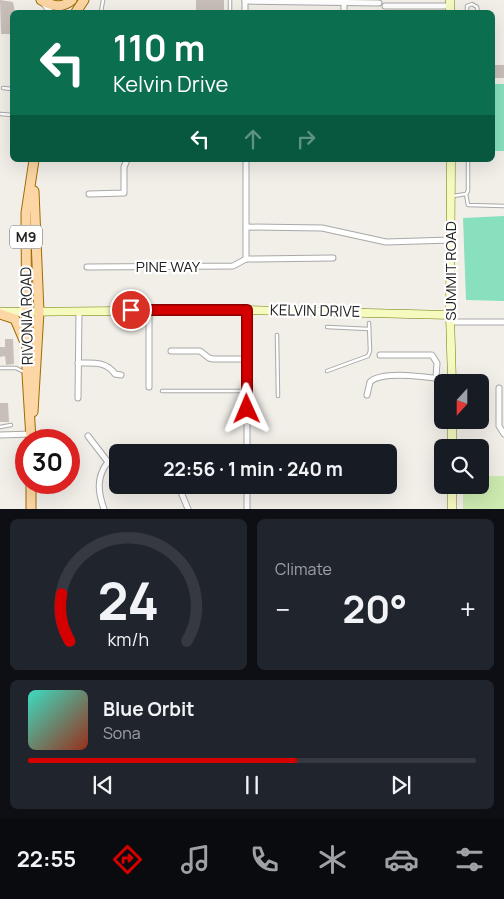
<!DOCTYPE html>
<html lang="en">
<head>
<meta charset="utf-8">
<style>
  body { margin:0; font-family:Manrope,sans-serif; background:#20242c; color:#f1f3f6; height:100vh; display:flex; flex-direction:column; font-size:19px; white-space:nowrap }
  * { box-sizing:border-box; margin:0 }
  p { font-size:16px; color:#9ea1a6 }
  .icon { flex:none; width:28px; height:28px; fill:none; stroke:currentColor; stroke-width:2; stroke-linecap:round; stroke-linejoin:round }
  .map { position:relative; height:509px; overflow:hidden }
  .details { display:flex; flex-direction:column; gap:10px; padding:10px; background:#0d0f14; flex:1 }
  .details>* { flex:none }
  .top-card { position:absolute; left:10px; top:10px; width:485px; height:152px; border-radius:8px; box-shadow:0 5px 20px #0002; background:#0b6e4f; color:#fff; overflow:hidden }
  .needle { width:32px; rotate:201deg }
  .buttons { position:absolute; left:434px; top:374px; display:grid; gap:10px }
  .buttons a { display:grid; place-items:center; width:55px; height:55px; border-radius:8px; background:#171b24; box-shadow:0 5px 20px #0002; font-size:25px }
  .speed { position:absolute; left:15px; top:429px; display:flex; gap:10px; font-size:25px; font-weight:700; text-align:center }
  .speed>* { display:grid; place-content:center; width:65px; height:65px; border-radius:50%; background:#171b24; box-shadow:0 5px 20px #0002; line-height:1 }
  .speed .limit { border:8px solid #d22; background:#fff; color:#111 }
  .pin { position:absolute; display:grid; place-items:center; width:42px; height:42px; color:#fff; margin:-21px; border:2px solid #fff; border-radius:50%; box-shadow:0 1px 5px #0007 }
  .me { position:absolute; width:55px; margin:-28px; rotate:359deg; stroke-linejoin:round; filter:drop-shadow(0 0 4px #0008) }
  .turn { display:flex; align-items:center; gap:18px; height:105px; padding:0 20px; font-size:22px }
  .turn .icon { width:65px; height:65px; stroke-width:2.5 }
  .turn b { display:block; font-size:35px; line-height:42px }
  .lanes { display:flex; align-items:center; height:48px; padding:0 20px; background:#0003; justify-content:center; gap:25px; direction:ltr }
  .lanes .off { opacity:.35 }
  .big { font-size:38px; font-weight:700; line-height:1.1 }
  .details .tile { flex:1; display:flex; flex-direction:column; justify-content:center; gap:8px; min-width:0; padding:0 18px; border-radius:8px; background:#20242c }
  .details .dial { align-items:center; gap:0 }
  .dial svg { height:130px; overflow:visible; fill:none; stroke:#363941; stroke-width:7; stroke-linecap:round; text-anchor:middle }
  .dial text { fill:#f1f3f6; stroke:none }
  .song { display:flex; align-items:center; gap:15px }
  .cover { width:60px; height:60px; border-radius:8px; background:linear-gradient(135deg,hsl(170 70% 55%),hsl(10 70% 35%)) }
  .played { height:5px; border-radius:2px; background:linear-gradient(90deg,#d40000 60%,#363941 60%) }
  .keys { display:flex; justify-content:space-around; direction:ltr }
  .heat { display:flex; justify-content:space-between; align-items:center; font-size:28px; direction:ltr }
  .details .tiles { flex:1; display:grid; gap:10px; grid-template-columns:1fr 1fr }
  .tile:last-child { grid-column:span 2 }
  .trip { position:absolute; left:109px; top:444px; width:288px; height:50px; border-radius:8px; background:#171b24; box-shadow:0 5px 20px #0002; font-weight:700; line-height:50px; text-align:center }
  .tabs { display:flex; height:80px; justify-content:space-around; align-items:center; background:#090b0e; color:#9ea1a6 }
  .tabs .icon { width:35px; height:35px }
  .tabs .selected { color:#d40000 }
  .tabs b { font-size:22px; color:#f1f3f6 }
  .map>svg:first-child { display:block }
  .grass { fill:#cdebb0 }
  .pitch { fill:#88e0be }
  .building { fill:#c7bfb8 }
  .lines { fill:none; stroke-linecap:round; stroke-linejoin:round }
  .service-casing { stroke:#a9a9a9; stroke-width:4.5 }
  .minor-casing { stroke:#a9a9a9; stroke-width:7 }
  .secondary-casing { stroke:#707d05; stroke-width:9 }
  .primary-casing { stroke:#a06b00; stroke-width:11 }
  .service { stroke:#fff; stroke-width:2.5 }
  .minor { stroke:#fff; stroke-width:5 }
  .secondary { stroke:#f7fabf; stroke-width:8 }
  .primary { stroke:#fcd6a4; stroke-width:9 }
  .route-casing { stroke:#8a0000; stroke-width:12 }
  .route { stroke:#d40000; stroke-width:9 }
  .labels { text-anchor:middle; stroke-width:4.5; stroke-linejoin:round; paint-order:stroke }
  .shield { fill:#fff; stroke:#646464; stroke-width:1 }
  .shield-label { font-size:14px; font-weight:bold; fill:#222 }
  .street-label { font-size:15px; fill:#222; stroke:#fff }
</style>
</head>
<body>
<div class="map">
<svg width="504" height="509" viewBox="0 0 504 509">
  <rect width="100%" height="100%" fill="#f2efe9"/>
  <path class="grass" d="M480 476H504V509H463V485H480Z"/>
  <g class="pitch">
    <rect x="493" y="84" width="11" height="67"/>
    <path d="M504 216V301L466 300 463 218Z"/>
  </g>
  <g class="building">
    <path d="M0 0 13 2 15 12H12V34H1Z"/>
    <rect x="196" y="0" width="28" height="12"/>
    <rect x="492" y="65" width="12" height="13"/>
    <path d="M5 339H13L14 364 6 365 5 356 0 357V347H5Z"/>
    <path d="M0 403H8L9 422H0Z"/>
  </g>
  <g class="lines">
    <g class="service-casing">
      <g id="service">
        <path d="M101 12 103 0"/>
        <path d="M230 12V0"/>
        <path d="M467 12V6L472 4 477 7 478 12"/>
        <path d="M3 88 12 89"/>
        <path d="M1 114 12 115"/>
        <path d="M466 194 468 205 504 206"/>
        <path d="M453 196 466 194 468 191V160"/>
        <path d="M327 327 369 329"/>
        <path d="M277 335 278 396"/>
        <path d="M0 368H16L24 372"/>
        <path d="M327 371 368 356 370 351 369 323"/>
        <path d="M162 391H247"/>
        <path d="M0 427 11 425"/>
      </g>
    </g>
    <g class="minor-casing">
      <g id="minor">
        <path d="M245 1 379 3"/>
        <path d="M344 1V12"/>
        <path d="M42 2 51 12"/>
        <path d="M385 6H450"/>
        <path d="M245 12V0"/>
        <path d="M89 194 124 193V167L127 160"/>
        <path d="M246 227 322 228 386 242 451 240"/>
        <path d="M246 259V160"/>
        <path d="M246 259 333 258"/>
        <path d="M87 267 233 266 246 259"/>
        <path d="M149 310V387"/>
        <path d="M247 310V452"/>
        <path d="M450 322H504"/>
        <path d="M171 351H200L209 358 213 359H247"/>
        <path d="M380 355H432L437 363 436 377"/>
        <path d="M78 363C93 363 106 361 115 374L121 375"/>
        <path d="M499 388V426L504 434"/>
        <path d="M367 395 370 382C383 370 435 377 452 382"/>
        <path d="M78 398 79 311"/>
        <path d="M0 435 32 434"/>
        <path d="M88 436 108 462"/>
        <path d="M154 452H161"/>
        <path d="M178 485 188 509"/>
        <path d="M247 485V509"/>
        <path d="M104 509C98 492 96 477 108 462H118"/>
      </g>
    </g>
    <g class="secondary-casing">
      <g id="secondary">
        <path d="M450 12V0"/>
        <path d="M451 160 450 315 452 382"/>
        <path d="M0 312 247 310 450 315"/>
        <path d="M452 420V448"/>
        <path d="M452 485V509"/>
      </g>
    </g>
    <g class="primary-casing">
      <g id="primary">
        <path d="M41 0C52 6 62 9 72 0"/>
        <path d="M76 12 84 0"/>
        <path d="M0 314 15 319 24 340"/>
        <path d="M33 412 39 312 34 191"/>
        <path d="M31 439 27 374 26 213 34 160"/>
        <path d="M31 482V509"/>
      </g>
    </g>
    <use href="#service" class="service"/>
    <use href="#minor" class="minor"/>
    <use href="#secondary" class="secondary"/>
    <use href="#primary" class="primary"/>
  </g>
  <g class="lines">
    <g class="route-casing">
      <path id="route" d="M131 310H247V409"/>
    </g>
    <use href="#route" class="route"/>
  </g>
  <g class="labels">
    <rect class="shield" x="10" y="225.5" width="32" height="23" rx="4"/>
    <g class="shield-label">
      <text x="26" y="242">M9</text>
    </g>
    <g class="street-label">
      <text x="168" y="272">PINE WAY</text>
      <text transform="translate(451 271) rotate(-90)" y="5">SUMMIT ROAD</text>
      <text transform="translate(315 311) rotate(1)" y="5">KELVIN DRIVE</text>
      <text transform="translate(27 316) rotate(-91)" y="5">RIVONIA ROAD</text>
    </g>
  </g>
</svg>
<div class="buttons">
<a><svg class="needle" viewBox="-14 -14 28 28"><path d="M0-13l5 13h-10z" fill="#e53935"/><path d="M0 13l5-13h-10z" fill="#9ea1a6"/></svg></a>
<a><svg class="icon" aria-label="search" viewBox="0 0 24 24"><circle cx="10" cy="10" r="6"/><path d="M15 15l6 6"/></svg></a>
</div>
<div class="speed"><div class="limit">30</div></div>
<div class="pin" style="left:131px;top:310px;background:#d93025"><svg class="icon" aria-label="arrive" viewBox="0 0 24 24"><path d="M6 21V4h12l-3 4 3 4H6"/></svg></div>
<svg class="me" style="left:247px;top:409px" viewBox="-20 -20 40 40"><path d="M0-17L14 15 0 8-14 15z" fill="#d40000" stroke="#fff" stroke-width="4"/></svg>
<div class="trip">22:56 · 1 min · 240 m</div>
<div class="top-card">
<div class="turn"><svg class="icon" aria-label="left" viewBox="0 0 24 24"><path d="M17 20v-9H6M10 6l-5 5 5 5"/></svg><div><b>110 m</b>Kelvin Drive</div></div>
<div class="lanes"><svg class="icon" aria-label="left" viewBox="0 0 24 24"><path d="M17 20v-9H6M10 6l-5 5 5 5"/></svg><svg class="icon off" aria-label="ahead" viewBox="0 0 24 24"><path d="M12 20V5M6 11l6-6 6 6"/></svg><svg class="icon off" aria-label="right" viewBox="0 0 24 24"><path d="M7 20v-9h11M14 6l5 5-5 5"/></svg></div>
</div>
</div>
<section class="details">
<div class="tiles">
<div class="tile dial"><svg viewBox="0 0 100 80">
<path d="M14 69A42 42 0 1 1 86 69"/>
<path d="M14 69A42 42 0 0 1 9 40" stroke="#d40000"/>
<text x="50" y="56" font-size="32" font-weight="700">24</text>
<text x="50" y="72" font-size="11">km/h</text>
</svg></div>
<div class="tile"><p>Climate</p>
<div class="heat"><a>−</a><b class="big">20°</b><a>+</a></div>
</div>
<div class="tile">
<div class="song"><i class="cover"></i><div><b>Blue Orbit</b><p>Sona</p></div></div>
<div class="played"></div>
<div class="keys"><svg class="icon" aria-label="previous" viewBox="0 0 24 24"><path d="M18 5L8 12l10 7zM5 5v14"/></svg><svg class="icon" aria-label="pause" viewBox="0 0 24 24"><path d="M8 5v14M16 5v14"/></svg><svg class="icon" aria-label="next" viewBox="0 0 24 24"><path d="M6 5l10 7-10 7zM19 5v14"/></svg></div>
</div>
</div>
</section>
<nav class="tabs">
<b>22:55</b>
<svg class="icon selected" aria-label="directions" viewBox="0 0 24 24"><path d="M12 3l9 9-9 9-9-9zM9 14v-3h6M13 9l2 2-2 2"/></svg>
<svg class="icon" aria-label="music" viewBox="0 0 24 24"><path d="M9 18V5l10-2v13"/><circle cx="6" cy="18" r="3"/><circle cx="16" cy="16" r="3"/></svg>
<svg class="icon" aria-label="phone" viewBox="0 0 24 24"><path d="M5 4h4l2 5-3 2q2 4 5 5l2-3 5 2v4C11 20 4 13 5 4z"/></svg>
<svg class="icon" aria-label="climate" viewBox="0 0 24 24"><path d="M12 3v18M4 7l16 10M4 17L20 7"/></svg>
<svg class="icon" aria-label="car" viewBox="0 0 24 24"><path d="M5 17H2v-5l4-1 3-4h7l3 4 3 1v5h-3M9 17h6M6 11h13"/><circle cx="7" cy="17" r="2"/><circle cx="17" cy="17" r="2"/></svg>
<svg class="icon" aria-label="filters" viewBox="0 0 24 24"><path d="M4 7h16M4 17h16"/><circle cx="9" cy="7" r="2"/><circle cx="15" cy="17" r="2"/></svg>
</nav>
</body>
</html>
